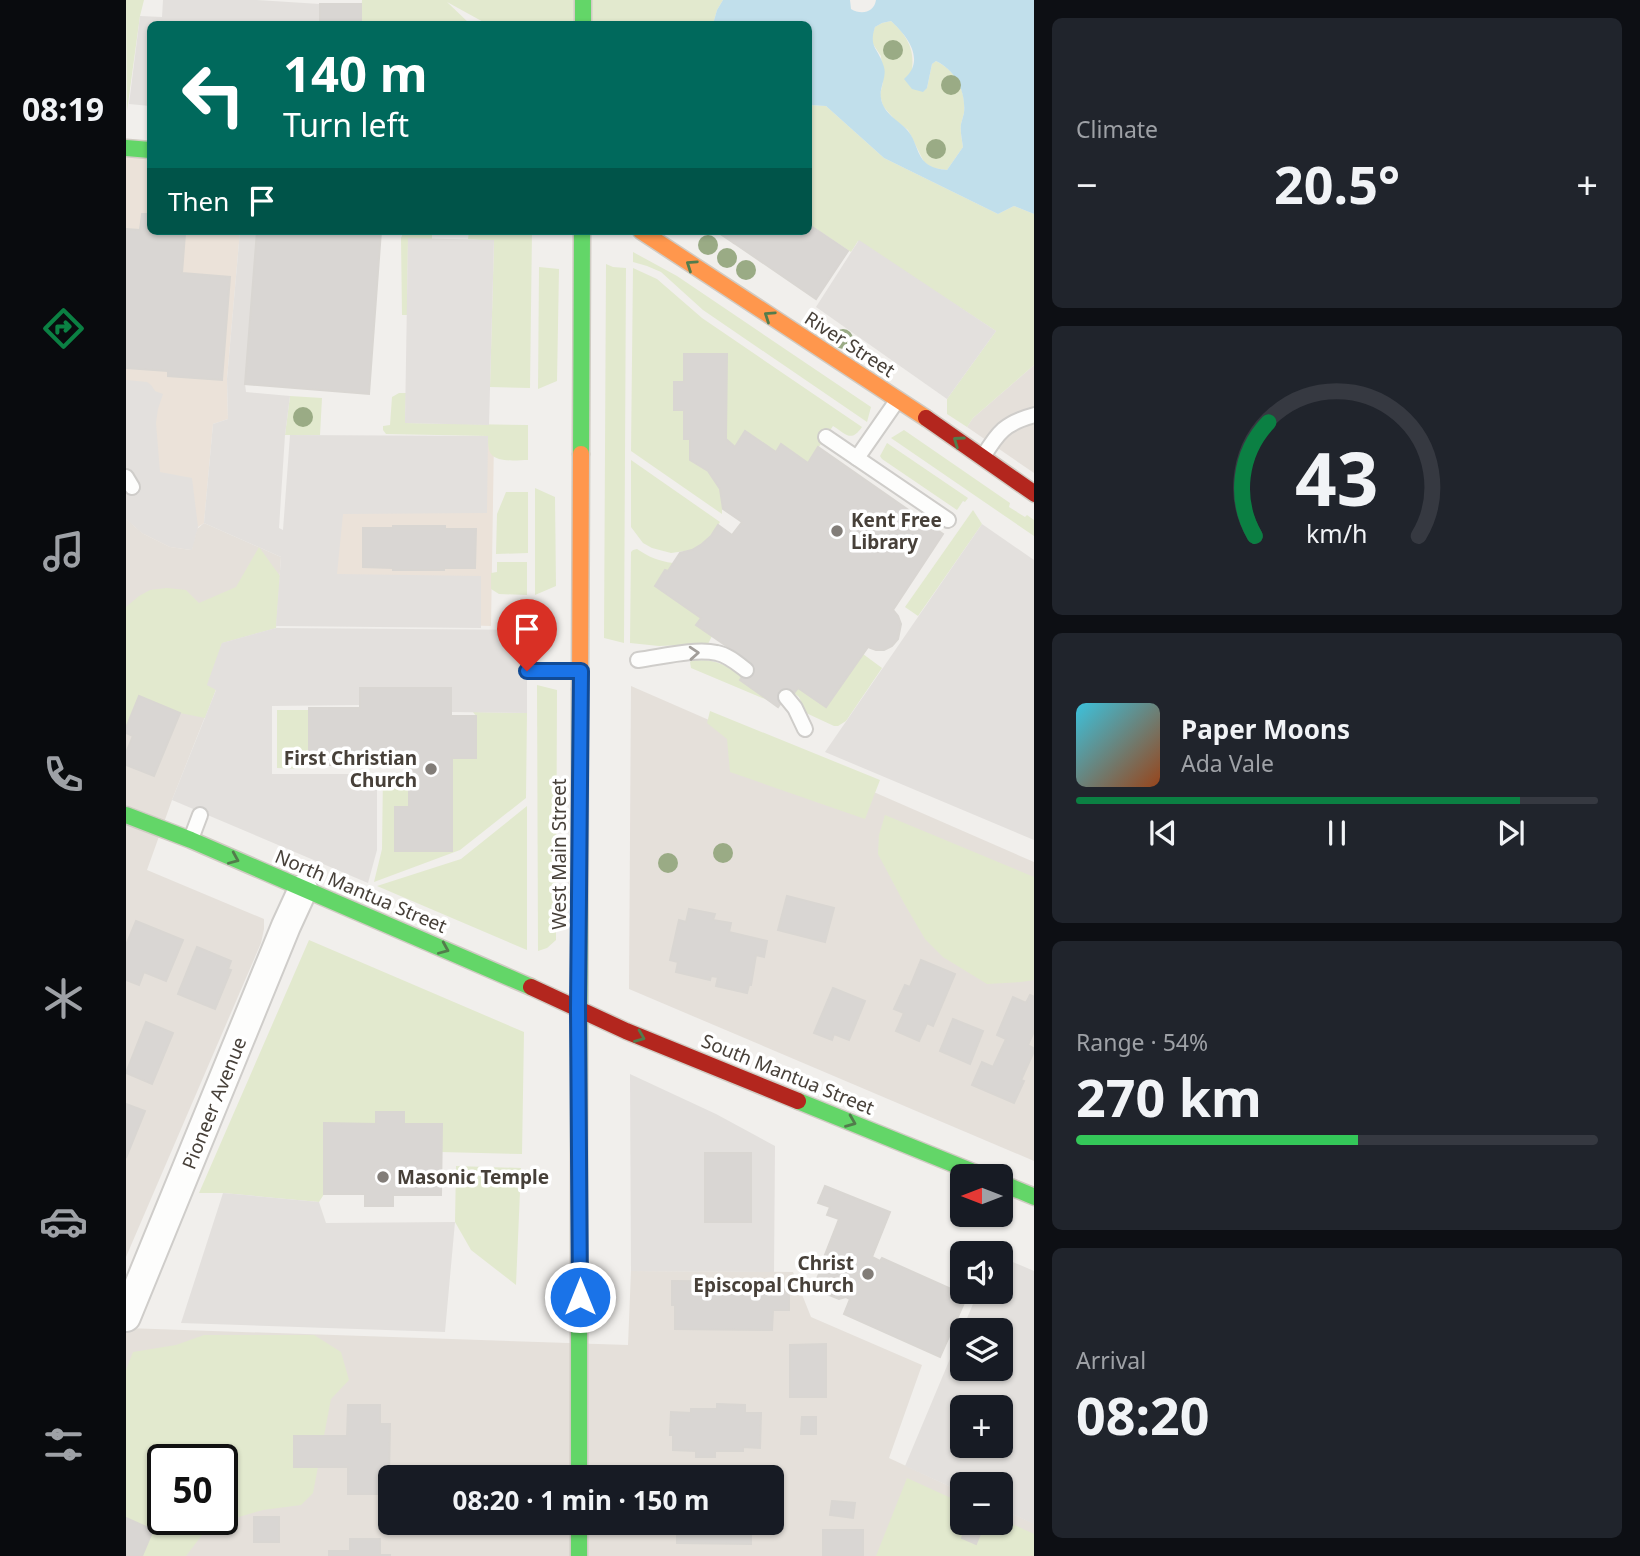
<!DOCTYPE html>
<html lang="en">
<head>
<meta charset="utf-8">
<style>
  body { margin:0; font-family:"Noto Sans",sans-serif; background:#20242c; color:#f1f3f6; height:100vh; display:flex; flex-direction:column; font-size:26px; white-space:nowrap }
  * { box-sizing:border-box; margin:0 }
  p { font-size:23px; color:#9ea1a6 }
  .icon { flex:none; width:38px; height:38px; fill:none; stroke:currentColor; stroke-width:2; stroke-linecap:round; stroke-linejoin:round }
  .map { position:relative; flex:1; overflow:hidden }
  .drawer { display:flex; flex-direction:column; gap:18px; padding:18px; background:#0d0f14; width:606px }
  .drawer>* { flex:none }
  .hud { position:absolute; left:21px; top:21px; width:665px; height:214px; border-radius:10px; box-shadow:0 2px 5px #0004; background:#00695c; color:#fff; overflow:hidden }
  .needle { width:46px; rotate:270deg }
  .buttons { position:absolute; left:824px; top:1164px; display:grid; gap:14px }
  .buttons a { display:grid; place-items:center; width:63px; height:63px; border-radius:10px; background:#171b24; box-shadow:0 2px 5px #0004; font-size:35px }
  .speed { position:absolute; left:21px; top:1444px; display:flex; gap:14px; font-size:35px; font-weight:700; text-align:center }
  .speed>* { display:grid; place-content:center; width:91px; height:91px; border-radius:50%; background:#171b24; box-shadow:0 2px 5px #0004; line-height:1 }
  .speed .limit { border:4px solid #111; border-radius:10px; background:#fff; color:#111 }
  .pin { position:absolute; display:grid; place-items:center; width:60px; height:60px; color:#fff; margin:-72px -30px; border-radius:50% 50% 50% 0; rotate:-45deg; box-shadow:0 0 7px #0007 }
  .pin .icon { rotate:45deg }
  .me { position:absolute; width:77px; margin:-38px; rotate:0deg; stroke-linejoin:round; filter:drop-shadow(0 0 5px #0008) }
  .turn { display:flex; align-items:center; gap:24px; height:147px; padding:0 21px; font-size:32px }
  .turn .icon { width:91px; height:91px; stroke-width:2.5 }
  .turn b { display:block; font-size:49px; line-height:60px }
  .then { display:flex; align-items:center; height:66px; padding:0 21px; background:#0003; gap:14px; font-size:26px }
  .big { font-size:52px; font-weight:700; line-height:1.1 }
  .drawer .widget { flex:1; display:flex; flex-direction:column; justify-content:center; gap:10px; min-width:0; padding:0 24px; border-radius:10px; background:#20242c }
  .drawer .dial { align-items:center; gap:0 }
  .dial svg { height:182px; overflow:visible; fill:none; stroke:#363941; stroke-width:7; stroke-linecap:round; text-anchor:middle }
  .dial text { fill:#f1f3f6; stroke:none }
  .song { display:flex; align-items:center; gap:21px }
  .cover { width:84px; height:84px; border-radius:10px; background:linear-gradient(135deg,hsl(190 70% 55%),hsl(20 70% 35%)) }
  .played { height:7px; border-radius:4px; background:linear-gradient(90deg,#0b8043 85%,#363941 85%) }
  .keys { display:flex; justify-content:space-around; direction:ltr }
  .heat { display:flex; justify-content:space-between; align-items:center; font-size:38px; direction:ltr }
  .charge { height:10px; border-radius:5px; background:linear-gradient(90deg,#34c759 54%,#363941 0) }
  .trip { position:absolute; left:252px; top:1465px; width:406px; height:70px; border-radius:10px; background:#171b24; box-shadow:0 2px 5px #0004; font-weight:700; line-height:70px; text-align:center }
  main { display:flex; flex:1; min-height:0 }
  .tab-bar { display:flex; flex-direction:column; width:126px; justify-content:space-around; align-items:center; background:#090b0e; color:#9ea1a6 }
  .tab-bar .icon { width:49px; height:49px }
  .tab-bar .on { color:#0b8043 }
  .tab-bar b { font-size:32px; color:#f1f3f6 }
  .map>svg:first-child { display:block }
  .residential { fill:#e5e0da; fill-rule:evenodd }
  .commercial { fill:#ebe2d9 }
  .green { fill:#e2e9ce; fill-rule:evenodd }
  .parking { fill:#e3e0dd; fill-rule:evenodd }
  .water { fill:#c1dfeb; fill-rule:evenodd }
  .building { fill:#d9d6d3; stroke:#d9d6d2; stroke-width:2 }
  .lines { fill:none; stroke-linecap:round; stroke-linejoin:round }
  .lane-casing { stroke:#cfcdca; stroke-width:18 }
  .street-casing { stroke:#cfcdca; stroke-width:32 }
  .fast-casing { stroke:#d0cbc3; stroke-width:19 }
  .slow-casing { stroke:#d0cbc3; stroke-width:19 }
  .jam-casing { stroke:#d0cbc3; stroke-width:19 }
  .lane { stroke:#fdfdfc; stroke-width:14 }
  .street { stroke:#fdfdfc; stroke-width:28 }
  .fast { stroke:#63d668; stroke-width:16 }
  .slow { stroke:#ff974d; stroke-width:16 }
  .jam { stroke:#b3261e; stroke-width:16 }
  .tree { fill:#9aab85 }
  .oneway { stroke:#527c4c }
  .oneway2 { stroke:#a29e9a }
  .route-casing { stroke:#114b97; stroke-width:18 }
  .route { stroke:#1a73e8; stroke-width:12 }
  .poi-dot { fill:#827d78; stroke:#fff; stroke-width:2.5 }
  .labels { text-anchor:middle; stroke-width:7; stroke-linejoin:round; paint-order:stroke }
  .street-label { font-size:19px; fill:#474039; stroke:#fff }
  .poi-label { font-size:19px; font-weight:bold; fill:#474039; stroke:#fff; text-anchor:start }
</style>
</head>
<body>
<main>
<nav class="tab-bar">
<b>08:19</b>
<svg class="icon on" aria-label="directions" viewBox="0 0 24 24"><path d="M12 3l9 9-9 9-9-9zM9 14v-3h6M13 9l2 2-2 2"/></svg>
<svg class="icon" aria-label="music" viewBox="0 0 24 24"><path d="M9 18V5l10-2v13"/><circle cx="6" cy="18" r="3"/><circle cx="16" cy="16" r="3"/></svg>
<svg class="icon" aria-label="phone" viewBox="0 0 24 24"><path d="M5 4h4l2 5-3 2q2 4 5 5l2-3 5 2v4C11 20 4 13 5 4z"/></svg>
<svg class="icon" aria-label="climate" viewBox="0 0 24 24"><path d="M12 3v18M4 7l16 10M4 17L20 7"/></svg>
<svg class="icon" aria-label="car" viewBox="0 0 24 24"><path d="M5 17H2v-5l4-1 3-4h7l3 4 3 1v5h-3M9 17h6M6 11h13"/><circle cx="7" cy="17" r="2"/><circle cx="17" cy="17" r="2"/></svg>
<svg class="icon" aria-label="filters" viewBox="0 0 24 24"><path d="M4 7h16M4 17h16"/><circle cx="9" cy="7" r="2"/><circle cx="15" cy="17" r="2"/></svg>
</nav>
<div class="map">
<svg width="909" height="1556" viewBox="0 0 909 1556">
  <rect width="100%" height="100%" fill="#f1efec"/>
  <g class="residential">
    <path d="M908 365V473L841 427 847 418Z"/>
    <path d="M0 519 16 533 44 547 65 550 71 529 78 523 155 557 150 628 96 643 90 689 46 800 21 870 138 919V929L135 943 0 1257Z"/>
    <path d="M505 686 908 862V1161L503 989Z"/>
    <path d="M505 1271 667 1272 685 1317 796 1365 763 1458 836 1492V1522H875V1509L909 1524 908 1556H0V1328L502 1345ZM37 1460H96V1519H37ZM264 1477H646V1522H264Z"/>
  </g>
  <g class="commercial">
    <path d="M0 152 24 154V231H114L101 379 102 419 87 424 78 523 72 527 66 550 44 547 16 533 0 519Z"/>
    <path d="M170 440H368L365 626 159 620Z"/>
  </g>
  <g class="green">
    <path d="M0 0H18L14 16 1 111Z"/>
    <path d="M236 0H597L591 10 587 24H361L321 2 344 24H235Z"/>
    <path d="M765 21C780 34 789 49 786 69L801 88 806 64 810 61C830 71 840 90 838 113 837 117 836 120 835 124 834 131 836 140 837 147L821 170 807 168 798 162 782 130 769 120 757 106 754 95 757 82 755 56 747 44 745 38 749 27 756 23Z"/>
    <path d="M683 105 700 106 758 158 872 214 888 206 908 214V365L847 418 841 427 821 414V399L870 331 732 241 725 252 683 224Z"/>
    <path d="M278 231H306V239H282L281 315H276L275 238Z"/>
    <path d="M343 231H356L361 235 366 234 365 231H406L404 388 364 387 368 241 342 239Z"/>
    <path d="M507 252 551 276 745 407 741 422 577 310 535 272 521 266 507 262Z"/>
    <path d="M480 264 487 267 500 268 498 643 478 638Z"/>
    <path d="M413 267 433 269 431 381 412 389Z"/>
    <path d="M507 268 531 279 576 318 736 427C725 443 720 434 707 426L682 463 656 445 650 452 609 447 600 439 601 354H558V382L548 383V410H558V439H564L594 489 596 499V514L505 451Z"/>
    <path d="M273 393H280L279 423 402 425V460C392 460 372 463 365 454 362 450 362 441 362 436L260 434 257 430V426L264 425 266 397Z"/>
    <path d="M164 396 196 398 194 435H159Z"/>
    <path d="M778 430 884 503 883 507 899 517 901 515 908 520V536L765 438Z"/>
    <path d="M761 443 842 498 839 502 837 501 831 510 756 459 754 456Z"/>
    <path d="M505 460 594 522 585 536 576 544 566 550 545 553 526 548 517 543 505 527Z"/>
    <path d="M409 488 429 497 430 586 409 595Z"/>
    <path d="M380 492H402V553L370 554 371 514Z"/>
    <path d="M847 510 856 524 792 616 779 607Z"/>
    <path d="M133 547 154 576 150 628 96 643 81 685 90 689 79 718 54 713 13 696 0 728V607L13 596 24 590 41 588 60 590 73 603 110 587Z"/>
    <path d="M511 549C523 557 532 561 547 563L542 571 539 570 529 586 575 618 586 636 582 644 533 646 504 643 505 552 507 550Z"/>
    <path d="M371 562H401V595L373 594 365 589V573L371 572Z"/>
    <path d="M737 654 756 668 720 721 712 726H708L680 713 673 697 668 693 672 688Z"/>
    <path d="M567 660C591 660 596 663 616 676L614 680 646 702 565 668 564 662Z"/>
    <path d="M411 685 431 690 430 940 421 948 412 951Z"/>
    <path d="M151 710H183V765L179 766V769L151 768Z"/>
    <path d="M584 711 754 780 739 819 604 772 601 739 581 723Z"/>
    <path d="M347 712 401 713 400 798 334 850 248 882 256 849 257 774 283 773V807L269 808 270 851H326V758H350V716Z"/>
    <path d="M401 806V950L251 886 335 859Z"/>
    <path d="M759 815 908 877V980L895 982 861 984 817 957 799 939 778 903 752 854 753 835Z"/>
    <path d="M183 940 398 1032 396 1154 315 1152 316 1124H278L277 1112H250V1124H199L198 1194 193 1202 97 1193H73Z"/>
    <path d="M330 1166 395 1168 390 1285 345 1250 329 1222Z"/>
    <path d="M78 1335H188L215 1352 223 1380 205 1399 187 1493 175 1505 137 1510 106 1519 76 1535 60 1556H0V1370L7 1352 50 1345ZM37 1460H96V1519H37Z"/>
    <path d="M781 1478 836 1503V1522H875V1519L908 1534V1556H750Z"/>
  </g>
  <g class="parking">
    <path d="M37 0H131L194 4V24H24V106L3 104 14 16 36 17Z"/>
    <path d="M114 231H131L119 384 120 392 164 396 159 435 153 528 157 530 164 435 362 436 361 513 217 514 211 574 355 576V628L150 626 155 557 78 523 87 424 102 419 101 379Z"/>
    <path d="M282 238 368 240 363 425 279 423Z"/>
    <path d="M733 240 870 331 821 399 690 307Z"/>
    <path d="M0 380 21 382 25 385 29 391 37 394 32 409 30 423 34 472 66 478 72 527 66 550 44 547 16 533 0 519Z"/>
    <path d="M856 524 908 560V840L699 752Z"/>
    <path d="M150 628 401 630V713L325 712V688H235L234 705 146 706V774H251V850L242 883 46 800 90 690 81 685 96 643Z"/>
    <path d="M504 1074 590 1114 649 1146 648 1272 505 1271Z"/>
    <path d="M97 1193 193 1202 200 1223 329 1222 319 1332 55 1323Z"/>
    <path d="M875 1257 908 1271V1524L875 1509V1484H836V1492L779 1466 852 1292H875ZM836 1330H875V1368H836ZM836 1407H875V1446H836Z"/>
  </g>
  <path class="water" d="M597 0H724L725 9C735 15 748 13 750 0H908V214L888 206 872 214 758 158 700 106 683 105 682 24H587L591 10ZM765 21C777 32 794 51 786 69 784 73 781 76 778 79L786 89 797 92 801 88 806 64 810 61C830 71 840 91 838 113 837 117 836 120 835 124 834 131 836 140 837 147L821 170C813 169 806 168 800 163 791 156 790 140 782 131 773 120 757 114 755 98 753 88 761 77 758 67 753 48 742 48 749 27L756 23Z"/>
  <g class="building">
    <rect x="194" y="4" width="41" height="20"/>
    <path d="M16 214H24V231L59 234 56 273 104 277 96 380 42 376V371L0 368V229L14 230Z"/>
    <path d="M682 224 722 251 690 299 608 243 616 231H682Z"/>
    <path d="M131 231H255L243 394 119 384Z"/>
    <path d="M590 231H616L608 243Z"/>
    <path d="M558 354H601L600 439 609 447 619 431 650 452 655 444 682 463 692 447 817 534 767 610 772 616 775 624 772 639 766 646 758 650H750L742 647 700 707 672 688 668 693 664 690 652 707 614 680 625 663 570 625 575 618 529 586 539 570 542 571 554 553 566 550 576 544 585 536 592 525 606 535 616 522 597 509 594 489 582 471 564 460V439H558V410H548V382H558Z"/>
    <path d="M267 526H319V529H350L349 568H318V570H267V568L237 567V528H267Z"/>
    <path d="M234 688H325V716H350V758H326V851H269V807H283V765H183V708H234Z"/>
    <path d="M13 696 54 713 28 776 0 765V753L7 736 0 733V728Z"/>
    <path d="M661 896 708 908 699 942 652 930Z"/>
    <path d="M563 909 589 914 587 920 605 923 603 932 641 941 638 957 630 955 625 985H623L621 993 590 986 592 977 585 976 584 980 550 972 552 962 544 960 553 920 560 922Z"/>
    <path d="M10 921 57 940 40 981 18 972 13 985 0 980V945Z"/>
    <path d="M71 947 105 961 102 969 105 970 89 1009 52 994Z"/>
    <path d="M795 960 829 974 807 1026 801 1023 793 1041 770 1031 778 1013 768 1009 779 985 784 987Z"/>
    <path d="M707 988 739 1001 723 1040 708 1034 706 1040 688 1033Z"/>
    <path d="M904 995 909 997V1029L902 1045 909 1049 895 1080 898 1081 888 1103 846 1085 856 1062 867 1067 880 1039 871 1035 887 997 900 1003Z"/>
    <path d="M827 1019 857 1031 844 1064 814 1051Z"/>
    <path d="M20 1022 47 1033 26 1084 0 1073Z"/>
    <path d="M0 1104 19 1111 0 1158Z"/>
    <path d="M250 1112H278V1124H316L315 1195H267V1206H239V1194H198V1123L250 1124Z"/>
    <rect x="579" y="1153" width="46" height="69"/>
    <path d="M699 1186 764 1212 746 1257 754 1261 756 1258 825 1289 826 1287 842 1294 814 1357 718 1314 724 1299 720 1297 713 1299 698 1293 696 1286 689 1283 697 1265H695L713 1219 701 1215 704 1207 692 1203Z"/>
    <path d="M546 1281 663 1282V1310H647L646 1330 549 1329V1305H546Z"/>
    <path d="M700 1344V1397H664V1345Z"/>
    <path d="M591 1404 619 1405V1413H635L634 1448 617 1447V1451H589V1457H570V1451L547 1450V1435H544L545 1412 565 1413V1409H591Z"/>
    <path d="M222 1405H254V1424H264L263 1476H256V1494H222V1467H168V1436H221Z"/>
    <path d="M676 1417H690V1434H675Z"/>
    <path d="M706 1501 729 1503 727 1518 704 1515Z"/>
    <rect x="128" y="1517" width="25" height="25"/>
    <path d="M0 1518 27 1530 16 1556H0Z"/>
    <path d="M551 1522H625V1544L551 1543Z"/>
    <path d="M842 1522H846L857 1527 850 1544 836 1538Z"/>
    <rect x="697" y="1530" width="40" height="26"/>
    <path d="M224 1539H254V1555H264V1556H203V1551H224Z"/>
  </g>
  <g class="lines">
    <g class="lane-casing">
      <g id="lane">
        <path d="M700 437 822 520"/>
        <path d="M857 457C872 432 879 423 909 415"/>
        <path d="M731 458 770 402"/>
        <path d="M0 477 6 487"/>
        <path d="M512 660C535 657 569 648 591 653 602 655 612 664 620 670"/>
        <path d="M401 671H452"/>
        <path d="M660 697 669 708 679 729"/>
        <path d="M65 839 74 815"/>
      </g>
    </g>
    <g class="street-casing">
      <path id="street" d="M0 1317 160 926 177 889"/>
    </g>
    <g class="fast-casing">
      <g id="fast">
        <path d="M457 0V24"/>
        <path d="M0 148 24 150"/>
        <path d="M455 454 456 231"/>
        <path d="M0 815 65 840 405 987"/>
        <path d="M672 1101 857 1176"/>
        <path d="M875 1183 909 1197"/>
        <path d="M453 1477C454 1214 452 952 454 689"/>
        <path d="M453 1522V1556"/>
      </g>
    </g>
    <g class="slow-casing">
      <g id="slow">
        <path d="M515 231 800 418"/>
        <path d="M454 689 455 454"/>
      </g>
    </g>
    <g class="jam-casing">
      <g id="jam">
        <path d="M800 418 909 494"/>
        <path d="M405 987 500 1031 672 1101"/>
      </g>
    </g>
    <use href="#lane" class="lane"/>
    <use href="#street" class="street"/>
    <use href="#fast" class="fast"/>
    <use href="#slow" class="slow"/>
    <use href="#jam" class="jam"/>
  </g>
  <g class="tree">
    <circle cx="767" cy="50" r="10"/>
    <circle cx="825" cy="85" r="10"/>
    <circle cx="810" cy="149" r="10"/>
    <circle cx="582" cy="245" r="10"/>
    <circle cx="601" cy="258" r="10"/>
    <circle cx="620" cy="270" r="10"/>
    <circle cx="717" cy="339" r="10"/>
    <circle cx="177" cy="417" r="10"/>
    <circle cx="597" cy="853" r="10"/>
    <circle cx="542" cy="863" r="10"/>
  </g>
  <defs><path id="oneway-chevron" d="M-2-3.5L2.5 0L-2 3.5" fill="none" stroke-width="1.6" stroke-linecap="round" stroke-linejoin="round" transform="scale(1.75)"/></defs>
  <g class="oneway">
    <use href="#oneway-chevron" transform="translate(565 265) rotate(-146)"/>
    <use href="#oneway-chevron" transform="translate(643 316) rotate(-146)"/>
    <use href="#oneway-chevron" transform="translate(832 441) rotate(-145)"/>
    <use href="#oneway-chevron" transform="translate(108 859) rotate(23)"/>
    <use href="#oneway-chevron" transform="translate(318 949) rotate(23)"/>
    <use href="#oneway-chevron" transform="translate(514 1037) rotate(22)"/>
    <use href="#oneway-chevron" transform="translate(725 1122) rotate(22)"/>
  </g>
  <use class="oneway2" href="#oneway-chevron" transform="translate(568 653) rotate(-4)"/>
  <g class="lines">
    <g class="route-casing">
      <path id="route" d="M401 671H455L452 1009 454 1297"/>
    </g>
    <use href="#route" class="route"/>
  </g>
  <g class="poi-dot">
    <circle cx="711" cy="531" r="7"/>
    <circle cx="305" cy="769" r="7"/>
    <circle cx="257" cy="1177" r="7"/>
    <circle cx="742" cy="1274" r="7"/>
  </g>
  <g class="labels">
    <g class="street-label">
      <text transform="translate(724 344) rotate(33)" y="7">River Street</text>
      <text transform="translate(433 854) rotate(-90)" y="7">West Main Street</text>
      <text transform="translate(235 891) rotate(23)" y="7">North Mantua Street</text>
      <text transform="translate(662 1074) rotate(22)" y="7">South Mantua Street</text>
      <text transform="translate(88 1103) rotate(-68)" y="7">Pioneer Avenue</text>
    </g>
    <g class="poi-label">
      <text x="725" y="527">Kent Free<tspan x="725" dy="22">Library</tspan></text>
      <text x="291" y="765" text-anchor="end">First Christian<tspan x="291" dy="22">Church</tspan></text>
      <text x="271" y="1184">Masonic Temple</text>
      <text x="728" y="1270" text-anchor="end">Christ<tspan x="728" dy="22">Episcopal Church</tspan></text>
    </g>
  </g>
</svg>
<div class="buttons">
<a><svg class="needle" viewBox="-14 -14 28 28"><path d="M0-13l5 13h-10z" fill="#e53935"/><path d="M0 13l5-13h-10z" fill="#9ea1a6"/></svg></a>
<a><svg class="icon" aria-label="sound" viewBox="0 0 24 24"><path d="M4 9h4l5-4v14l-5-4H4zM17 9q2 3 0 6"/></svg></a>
<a><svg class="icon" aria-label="layers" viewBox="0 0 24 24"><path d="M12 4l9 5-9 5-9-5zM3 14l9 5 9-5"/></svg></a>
<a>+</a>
<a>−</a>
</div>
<div class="speed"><div class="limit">50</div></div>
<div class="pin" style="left:401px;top:671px;background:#d93025"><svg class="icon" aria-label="arrive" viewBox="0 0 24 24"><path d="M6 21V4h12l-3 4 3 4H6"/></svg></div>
<svg class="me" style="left:454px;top:1297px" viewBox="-20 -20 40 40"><circle r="17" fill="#1a73e8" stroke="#fff" stroke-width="3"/><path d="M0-11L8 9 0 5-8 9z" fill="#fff"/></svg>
<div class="trip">08:20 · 1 min · 150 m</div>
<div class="hud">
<div class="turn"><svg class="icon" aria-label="left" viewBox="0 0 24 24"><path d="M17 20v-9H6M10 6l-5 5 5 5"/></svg><div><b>140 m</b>Turn left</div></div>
<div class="then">Then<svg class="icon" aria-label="arrive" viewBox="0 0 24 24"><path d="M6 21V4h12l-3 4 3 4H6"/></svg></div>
</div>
</div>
<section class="drawer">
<div class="widget"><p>Climate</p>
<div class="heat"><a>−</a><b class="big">20.5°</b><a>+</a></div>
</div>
<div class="widget dial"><svg viewBox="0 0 100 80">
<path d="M14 69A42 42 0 1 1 86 69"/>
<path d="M14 69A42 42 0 0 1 20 19" stroke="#0b8043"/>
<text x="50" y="56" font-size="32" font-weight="700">43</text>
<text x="50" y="72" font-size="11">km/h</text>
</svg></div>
<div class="widget">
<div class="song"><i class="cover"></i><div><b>Paper Moons</b><p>Ada Vale</p></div></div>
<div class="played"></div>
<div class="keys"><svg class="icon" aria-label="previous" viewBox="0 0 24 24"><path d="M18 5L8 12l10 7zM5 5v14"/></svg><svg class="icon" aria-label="pause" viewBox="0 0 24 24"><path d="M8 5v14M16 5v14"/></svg><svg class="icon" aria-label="next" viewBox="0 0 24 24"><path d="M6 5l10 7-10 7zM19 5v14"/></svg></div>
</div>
<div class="widget"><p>Range · 54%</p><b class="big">270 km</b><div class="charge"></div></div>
<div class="widget"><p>Arrival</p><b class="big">08:20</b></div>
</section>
</main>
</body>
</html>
